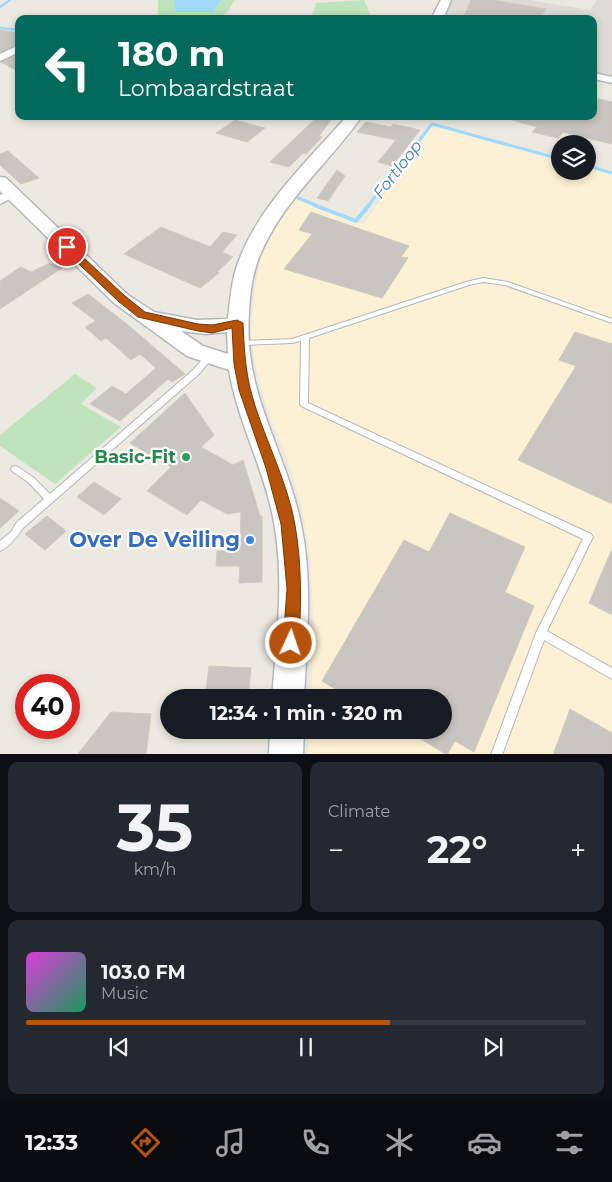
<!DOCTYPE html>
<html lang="en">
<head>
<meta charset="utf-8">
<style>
  body { margin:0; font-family:Montserrat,sans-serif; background:#242831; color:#f1f3f6; height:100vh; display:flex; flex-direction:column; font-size:19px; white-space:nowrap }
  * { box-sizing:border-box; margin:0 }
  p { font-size:16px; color:#9ea1a6 }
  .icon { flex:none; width:28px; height:28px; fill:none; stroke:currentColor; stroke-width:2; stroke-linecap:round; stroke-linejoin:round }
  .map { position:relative; height:754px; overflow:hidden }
  .drawer { display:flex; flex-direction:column; gap:8px; padding:8px; background:#0d0f14; flex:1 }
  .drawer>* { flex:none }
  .hud { position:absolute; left:15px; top:15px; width:582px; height:105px; border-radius:10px; box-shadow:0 2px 8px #0003; background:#00695c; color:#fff; overflow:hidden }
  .controls { position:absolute; left:551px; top:135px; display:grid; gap:10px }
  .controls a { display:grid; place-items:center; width:45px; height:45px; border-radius:50%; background:#171b24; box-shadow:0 2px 8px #0003; font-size:25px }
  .speed { position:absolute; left:15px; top:674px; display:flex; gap:10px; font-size:25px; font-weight:700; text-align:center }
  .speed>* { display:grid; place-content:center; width:65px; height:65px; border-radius:50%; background:#171b24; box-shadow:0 2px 8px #0003; line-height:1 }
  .speed .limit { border:8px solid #d22; background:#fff; color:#111 }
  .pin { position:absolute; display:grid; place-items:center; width:42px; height:42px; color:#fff; margin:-21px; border:2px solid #fff; border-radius:50%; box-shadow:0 1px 5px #0007 }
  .me { position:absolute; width:55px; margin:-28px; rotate:3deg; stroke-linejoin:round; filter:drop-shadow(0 0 4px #0008) }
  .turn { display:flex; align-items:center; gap:18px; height:105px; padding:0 20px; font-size:22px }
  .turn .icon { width:65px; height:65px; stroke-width:2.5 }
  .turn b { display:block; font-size:35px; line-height:42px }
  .big { font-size:38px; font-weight:700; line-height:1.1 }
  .drawer .card { flex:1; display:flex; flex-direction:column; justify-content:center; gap:8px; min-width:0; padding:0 18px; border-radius:10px; background:#242831 }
  .drawer .dial { align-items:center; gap:0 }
  .dial b { font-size:65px; line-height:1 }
  .song { display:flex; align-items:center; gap:15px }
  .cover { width:60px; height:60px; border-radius:8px; background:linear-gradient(135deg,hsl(300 70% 55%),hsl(150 70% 35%)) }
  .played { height:5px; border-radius:2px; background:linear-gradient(90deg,#b45309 65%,#363941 65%) }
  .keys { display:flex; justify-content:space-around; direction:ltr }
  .heat { display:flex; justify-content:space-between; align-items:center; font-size:28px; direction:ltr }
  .drawer .tiles { flex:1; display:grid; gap:8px; grid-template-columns:1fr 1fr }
  .card:last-child { grid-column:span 2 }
  .trip { position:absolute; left:160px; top:689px; width:292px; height:50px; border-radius:25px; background:#171b24; box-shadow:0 2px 8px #0003; font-weight:700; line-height:50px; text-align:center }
  .dock { display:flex; height:80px; justify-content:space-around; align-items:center; background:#090b0e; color:#9ea1a6 }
  .dock .icon { width:35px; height:35px }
  .dock .selected { color:#b45309 }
  .dock b { font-size:22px; color:#f1f3f6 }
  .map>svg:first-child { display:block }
  .commercial { fill:#fdf1d5 }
  .industrial { fill:#dddbd5 }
  .green { fill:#bfe4bd }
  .water { fill:#9fdafd }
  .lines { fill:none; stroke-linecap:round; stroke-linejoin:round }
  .stream-far2 { stroke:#9fdafd; stroke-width:2.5 }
  .stream-far1 { stroke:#9fdafd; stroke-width:3 }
  .stream { stroke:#9fdafd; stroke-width:4 }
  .building { fill:#c9c5c0; stroke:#d0cabf }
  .lane-casing { stroke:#b3b7bb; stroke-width:2 }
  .street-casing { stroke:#b3b7bb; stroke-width:3 }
  .secondary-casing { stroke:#b4b8bd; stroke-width:3 }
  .lane { fill:#fff; fill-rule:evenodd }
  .street { fill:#fff; fill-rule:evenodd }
  .secondary { fill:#fff; fill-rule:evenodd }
  .route { fill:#b45309; stroke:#753606 }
  .leisure-dot { fill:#2e9e5b; stroke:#fff; stroke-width:2 }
  .shop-dot { fill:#3f7fe0; stroke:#fff; stroke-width:2 }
  .labels { text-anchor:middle; stroke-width:4.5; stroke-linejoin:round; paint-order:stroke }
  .far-water-label { font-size:16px; font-style:italic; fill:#3e7bae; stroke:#fff }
  .leisure-label { font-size:18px; font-weight:bold; fill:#27864d; stroke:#fff; text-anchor:end }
  .near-shop-label { font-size:21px; font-weight:bold; fill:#366cbe; stroke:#fff; text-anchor:end }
</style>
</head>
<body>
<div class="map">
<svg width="612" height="755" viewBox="0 0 612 755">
  <rect width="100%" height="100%" fill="#ece9e0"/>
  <path class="commercial" d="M433 124 560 158V171H588V166L612 172V754H308L309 730H444V698L311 697 314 628 309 549 302 508 288 461 267 408 255 363 251 335 254 293 261 257 272 230 295 198 364 224Z"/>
  <path class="industrial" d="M444 0H529L590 10 597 0H612V81L594 77V19H433Z"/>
  <g class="green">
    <path d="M158 0H235L223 19H196V17L158 18Z"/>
    <path d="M364 0 372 19H311L316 3Z"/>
    <path d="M75 374 97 388 81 404 121 427 55 484 0 446V435Z"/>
  </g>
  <path class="water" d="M174 0H221L213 12H176Z"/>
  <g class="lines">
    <g class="stream-far2">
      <path d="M0 7 10 0"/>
      <path d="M0 28 19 30"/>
    </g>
    <g class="stream-far1">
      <path d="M588 166 612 173"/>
      <path d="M298 198 318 206"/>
      <path d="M368 206 432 124 560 159"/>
    </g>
    <path class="stream" d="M314 205 356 221 369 205"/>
  </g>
  <g class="building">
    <path d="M471 0H492L546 9 538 19H463Z"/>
    <path d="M0 30 19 33V43L0 52Z"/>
    <path d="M19 54V72L1 62Z"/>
    <path d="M594 98 612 102V144L563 132 558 138 532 132 537 127 512 120V116H594Z"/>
    <path d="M318 116H334L319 136 322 137 306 154 303 153 289 167 270 162Z"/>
    <path d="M235 120 257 126 265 128 247 142 216 133Z"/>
    <path d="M366 122 391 127 393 124 420 130 392 166 378 162 396 140 357 132Z"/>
    <path d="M8 151 16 158 39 178 21 184 0 165V154Z"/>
    <path d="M337 170 345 176 328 201 317 198Z"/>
    <path d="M311 212 409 246 401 257 408 258 382 298 284 269 312 234 299 230Z"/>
    <path d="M161 227 210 247 223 232 237 235 222 252 233 257 217 272 219 273 200 288 124 254Z"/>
    <path d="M50 263 62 268 0 309V281L21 267 31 272Z"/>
    <path d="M88 294 128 325 185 374 172 382 168 379 120 421 90 404 112 386 126 394 156 368 140 354 131 360 106 338 101 341 85 327 96 321 72 303Z"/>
    <path d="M575 332 612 344V504L518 460 576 366 559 360Z"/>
    <path d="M185 393 214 435 201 447 233 465 243 460 260 516H262V582L239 583 240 566H216L217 551 240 550 241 512 227 514 201 500 187 515 147 491 171 467 130 443Z"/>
    <path d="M94 482 121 499 104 515 77 497Z"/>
    <path d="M0 498 19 511 0 528Z"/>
    <path d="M450 513 525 547 505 592 534 606 474 752 455 741 447 755 406 730H444V698H351L322 681 404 540 429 552Z"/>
    <path d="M47 516 66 531 45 550 25 534Z"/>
    <path d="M612 549V615L589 603Z"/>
    <path d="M209 666 251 668 248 698H205Z"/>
    <path d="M570 709 612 733V755H553Z"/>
    <path d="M111 712 151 714 146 755H77Z"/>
  </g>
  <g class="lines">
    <g class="lane-casing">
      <g id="lane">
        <path d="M193 18 197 19H191Z"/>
        <path d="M483 278 508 282 612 319V323L505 285 483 282 469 285 309 338 308 403 591 534 593 537 547 631 612 668V679L544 640 502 755H491L536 633 583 539 301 406 300 404 301 341 292 343 240 345 236 343 240 341 292 339 466 282Z"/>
        <path d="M210 353 214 356 199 374 23 528C17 537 10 546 0 551V541L11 532 17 522 44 499 28 482 12 471 11 469 12 467 15 466 18 467 34 478 50 494 193 370 207 354Z"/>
      </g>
    </g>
    <g class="street-casing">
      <g id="street">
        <path d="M19 45V52L0 61V54Z"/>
        <path d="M594 73 612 77V83L594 79Z"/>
        <path d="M13 190 19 194 0 204V195Z"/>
      </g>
    </g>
    <g class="secondary-casing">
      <g id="secondary">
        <path d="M441 0H451L443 19H431Z"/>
        <path d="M347 116H362C327 166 281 201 258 260 252 277 250 294 249 312 243 395 285 447 301 524 313 581 307 640 304 698H272C277 635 286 570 271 508 260 461 237 418 229 370L187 356 114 303 0 191V177L6 178 128 295 154 312 197 320 226 319 228 318C230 302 231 285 236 269 255 209 306 163 347 116ZM181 331 206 334 227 332 228 354 203 346Z"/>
        <path d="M270 730H304L303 755H269Z"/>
      </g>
    </g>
    <use href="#lane" class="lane"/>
    <use href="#street" class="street"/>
    <use href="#secondary" class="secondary"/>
  </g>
  <path class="route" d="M67 244 70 245 125 296 145 312 198 324 212 325 237 320 243 323C244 345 245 366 250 388 261 433 287 478 295 525 302 565 301 604 299 643L297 649 291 651 286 649 283 643 287 589 281 524 266 468 239 390 234 364 232 328 212 333 198 331 138 317 118 301 63 249 62 247Z"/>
  <circle class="leisure-dot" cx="186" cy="457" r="5"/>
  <circle class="shop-dot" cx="250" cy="540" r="5"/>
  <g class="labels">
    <g class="far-water-label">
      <text transform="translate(397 169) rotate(-52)" y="6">Fortloop</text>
    </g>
    <g class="leisure-label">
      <text x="176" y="463">Basic-Fit</text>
    </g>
    <g class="near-shop-label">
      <text x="240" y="547">Over De Veiling</text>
    </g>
  </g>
</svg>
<div class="controls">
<a><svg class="icon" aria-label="layers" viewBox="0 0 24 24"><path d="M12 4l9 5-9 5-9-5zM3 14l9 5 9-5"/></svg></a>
</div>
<div class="speed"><div class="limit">40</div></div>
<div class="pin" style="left:67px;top:247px;background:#d93025"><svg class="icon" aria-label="arrive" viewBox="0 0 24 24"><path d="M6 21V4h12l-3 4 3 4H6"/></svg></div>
<svg class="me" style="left:291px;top:643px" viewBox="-20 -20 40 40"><circle r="17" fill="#b45309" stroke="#fff" stroke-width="3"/><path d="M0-11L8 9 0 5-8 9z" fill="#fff"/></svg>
<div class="trip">12:34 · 1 min · 320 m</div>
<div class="hud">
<div class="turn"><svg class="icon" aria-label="left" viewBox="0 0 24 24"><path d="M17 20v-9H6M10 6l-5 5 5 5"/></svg><div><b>180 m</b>Lombaardstraat</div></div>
</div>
</div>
<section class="drawer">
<div class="tiles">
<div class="card dial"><b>35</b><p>km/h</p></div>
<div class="card"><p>Climate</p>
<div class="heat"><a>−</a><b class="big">22°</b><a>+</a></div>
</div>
<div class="card">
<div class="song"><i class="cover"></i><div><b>103.0 FM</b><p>Music</p></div></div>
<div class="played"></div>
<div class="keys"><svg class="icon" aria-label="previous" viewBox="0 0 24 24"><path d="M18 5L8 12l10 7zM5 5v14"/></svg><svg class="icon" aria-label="pause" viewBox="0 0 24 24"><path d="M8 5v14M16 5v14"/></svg><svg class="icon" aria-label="next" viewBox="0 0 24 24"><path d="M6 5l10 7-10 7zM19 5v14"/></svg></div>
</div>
</div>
</section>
<nav class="dock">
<b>12:33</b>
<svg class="icon selected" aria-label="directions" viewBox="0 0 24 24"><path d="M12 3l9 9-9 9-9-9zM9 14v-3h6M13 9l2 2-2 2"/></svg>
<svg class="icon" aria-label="music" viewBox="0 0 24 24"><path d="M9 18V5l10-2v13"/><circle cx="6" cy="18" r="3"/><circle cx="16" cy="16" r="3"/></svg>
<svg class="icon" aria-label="phone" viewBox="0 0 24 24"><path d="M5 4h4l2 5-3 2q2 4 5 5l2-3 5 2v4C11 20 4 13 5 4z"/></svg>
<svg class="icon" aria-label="climate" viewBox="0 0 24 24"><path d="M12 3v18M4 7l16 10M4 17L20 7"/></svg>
<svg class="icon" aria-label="car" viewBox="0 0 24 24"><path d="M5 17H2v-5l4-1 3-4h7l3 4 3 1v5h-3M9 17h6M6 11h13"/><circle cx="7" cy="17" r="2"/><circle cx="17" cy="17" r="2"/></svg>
<svg class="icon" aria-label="filters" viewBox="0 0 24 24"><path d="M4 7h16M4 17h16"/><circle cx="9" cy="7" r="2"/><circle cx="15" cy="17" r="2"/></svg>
</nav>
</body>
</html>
